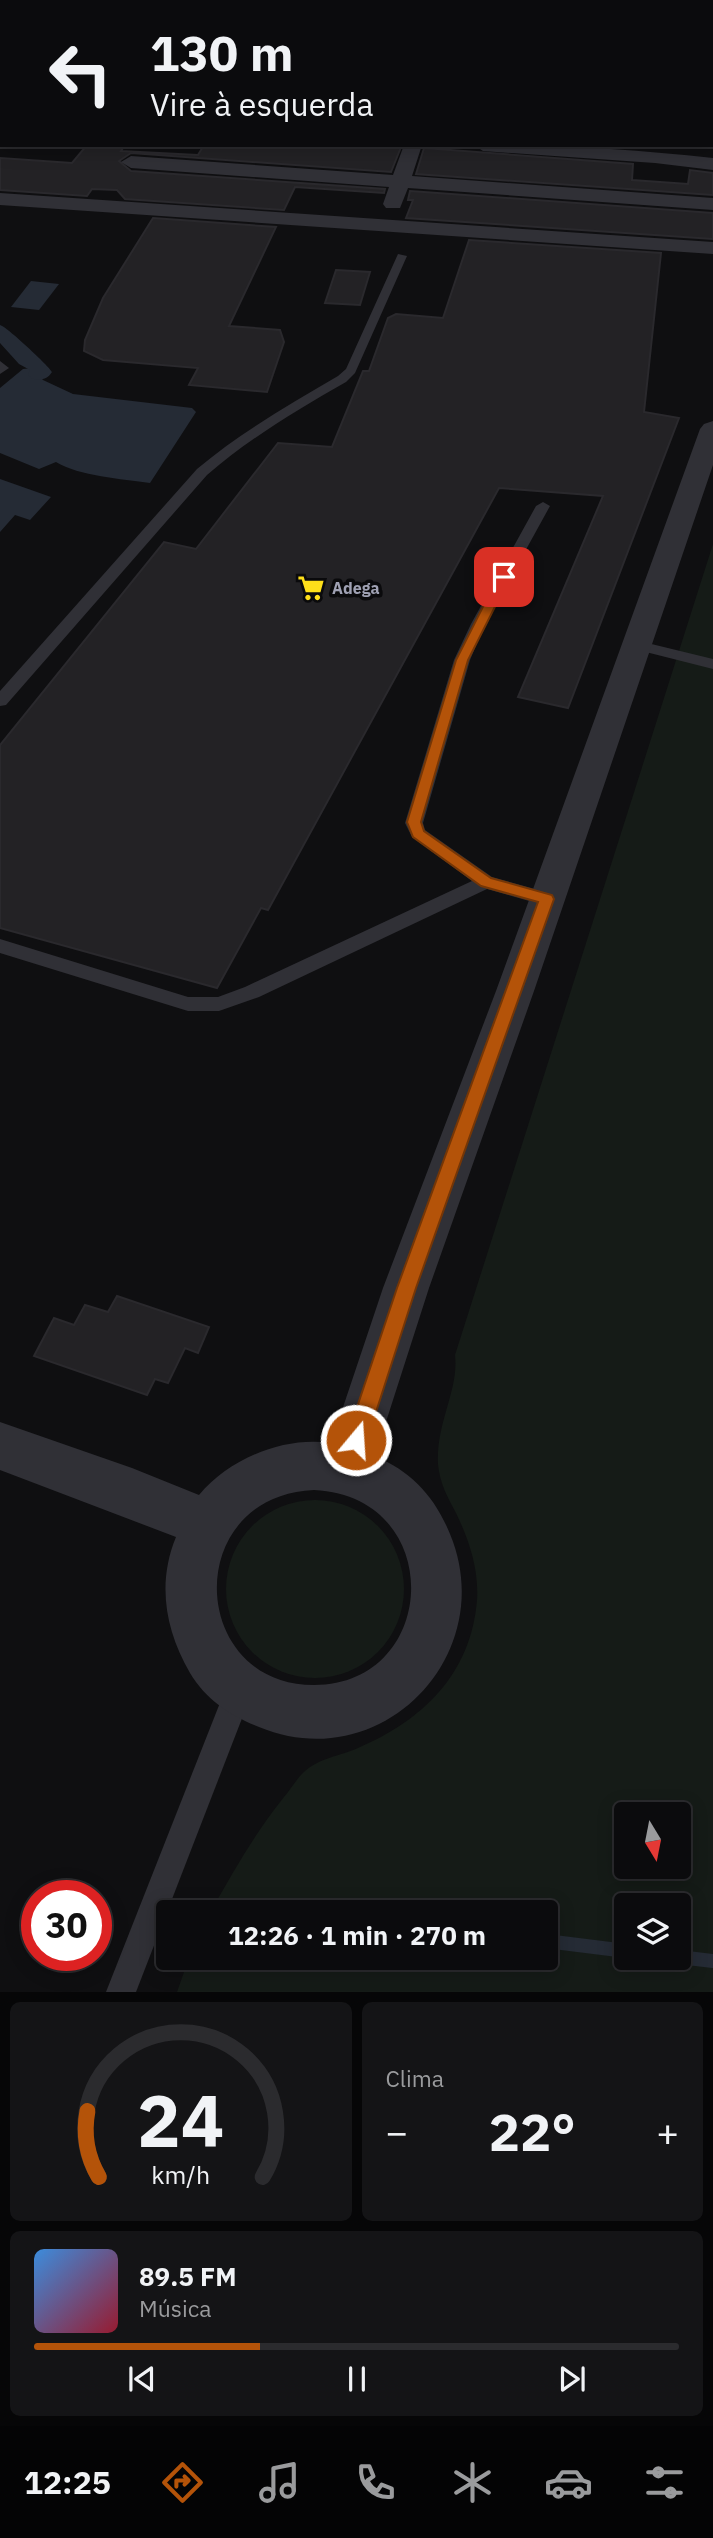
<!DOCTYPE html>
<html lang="pt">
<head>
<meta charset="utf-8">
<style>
  body { margin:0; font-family:"IBM Plex Sans",sans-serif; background:#141416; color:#f1f3f6; height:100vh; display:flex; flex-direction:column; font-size:26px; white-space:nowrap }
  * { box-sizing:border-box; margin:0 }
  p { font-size:23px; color:#9a9b9d }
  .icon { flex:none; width:38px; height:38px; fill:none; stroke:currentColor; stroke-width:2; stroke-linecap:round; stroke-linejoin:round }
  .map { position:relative; height:1992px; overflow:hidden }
  .side { display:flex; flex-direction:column; gap:10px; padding:10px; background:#060607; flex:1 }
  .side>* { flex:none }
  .hud { position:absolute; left:0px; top:0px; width:714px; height:147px; box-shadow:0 4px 18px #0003,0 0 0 2px #2b2b2e; background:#0b0b0d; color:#f1f3f6; overflow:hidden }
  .needle { width:46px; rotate:170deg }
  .controls { position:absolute; left:614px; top:1802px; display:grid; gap:14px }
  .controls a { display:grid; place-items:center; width:77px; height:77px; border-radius:7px; background:#0b0b0d; box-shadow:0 4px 18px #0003,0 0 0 2px #2b2b2e; font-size:35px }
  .speed { position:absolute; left:21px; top:1880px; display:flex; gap:14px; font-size:35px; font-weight:700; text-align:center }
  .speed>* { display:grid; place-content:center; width:91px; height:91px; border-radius:50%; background:#0b0b0d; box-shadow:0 4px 18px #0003,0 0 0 2px #2b2b2e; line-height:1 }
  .speed .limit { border:10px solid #d22; background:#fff; color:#111 }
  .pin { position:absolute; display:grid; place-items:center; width:60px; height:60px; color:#fff; margin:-30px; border-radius:14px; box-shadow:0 4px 10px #0006 }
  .me { position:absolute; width:77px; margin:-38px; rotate:18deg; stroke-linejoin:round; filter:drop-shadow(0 0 5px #0008) }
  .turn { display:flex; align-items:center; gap:24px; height:147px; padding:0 35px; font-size:32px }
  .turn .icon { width:91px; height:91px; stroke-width:2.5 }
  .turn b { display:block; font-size:49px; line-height:60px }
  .big { font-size:52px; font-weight:700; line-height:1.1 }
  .side .tile { flex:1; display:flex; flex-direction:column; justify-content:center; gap:10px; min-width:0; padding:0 24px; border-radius:10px; background:#141416 }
  .side .dial { align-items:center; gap:0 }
  .dial svg { height:182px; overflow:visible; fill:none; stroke:#2b2b2e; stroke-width:7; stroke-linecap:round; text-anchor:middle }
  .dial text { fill:#f1f3f6; stroke:none }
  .song { display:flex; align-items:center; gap:21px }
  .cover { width:84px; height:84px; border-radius:10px; background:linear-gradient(135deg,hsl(210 70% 55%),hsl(350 70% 35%)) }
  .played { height:7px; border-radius:4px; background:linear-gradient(90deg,#b45309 35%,#2b2b2e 35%) }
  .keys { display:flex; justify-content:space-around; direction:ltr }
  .heat { display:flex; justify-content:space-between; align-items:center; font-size:38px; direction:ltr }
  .side .tiles { flex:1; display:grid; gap:10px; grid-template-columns:1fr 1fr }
  .tile:last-child { grid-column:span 2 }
  .trip { position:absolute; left:156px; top:1900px; width:402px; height:70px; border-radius:7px; background:#0b0b0d; box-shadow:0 4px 18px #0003,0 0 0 2px #2b2b2e; font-weight:700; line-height:70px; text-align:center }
  .tabs { display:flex; height:112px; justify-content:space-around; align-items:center; background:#040405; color:#9a9b9d }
  .tabs .icon { width:49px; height:49px }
  .tabs .active { color:#b45309 }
  .tabs b { font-size:32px; color:#f1f3f6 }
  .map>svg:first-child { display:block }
  .green { fill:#151b17; fill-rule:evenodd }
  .water { fill:#252b35 }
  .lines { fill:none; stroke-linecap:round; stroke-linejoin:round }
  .stream { stroke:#252b35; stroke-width:14 }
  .canal { fill:#252b35; fill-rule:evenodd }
  .building { fill:#232225; stroke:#2a292d; stroke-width:2 }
  .service { fill:#303036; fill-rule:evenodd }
  .minor { fill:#303036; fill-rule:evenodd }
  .route { fill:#b45309; stroke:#753606; stroke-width:2 }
  .labels { text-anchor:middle; stroke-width:7; stroke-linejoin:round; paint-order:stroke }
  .far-poi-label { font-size:16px; font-weight:bold; fill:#9fa1b3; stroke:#0a0a0c; text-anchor:start }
</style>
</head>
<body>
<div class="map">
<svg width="713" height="1992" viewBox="0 0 713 1992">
  <rect width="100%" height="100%" fill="#0f0f11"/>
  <g class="green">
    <path d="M713 544V1992H177L189 1958H546V1913H210C233 1872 255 1833 284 1797 291 1789 297 1778 304 1772 319 1758 340 1756 358 1748 423 1720 471 1674 477 1600 479 1569 469 1540 456 1513 447 1496 440 1484 438 1464 436 1422 459 1390 455 1355ZM626 1815H679V1867H626ZM626 1906H679V1958H626Z"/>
    <circle cx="315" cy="1589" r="89"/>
  </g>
  <g class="water">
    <path d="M31 281 59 284 39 310 11 307Z"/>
    <path d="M32 368 43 380 73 394 192 408 196 412 150 483C122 479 79 476 56 462L39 469 0 453V388L23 369Z"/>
    <path d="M0 479 51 497 30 520 15 515 0 532Z"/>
  </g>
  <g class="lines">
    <g class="stream">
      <path d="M546 1941 626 1951"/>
      <path d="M679 1957 713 1961"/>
    </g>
    <path class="canal" d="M0 325C6 326 50 367 52 372 47 380 40 381 31 378L28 374 30 370 19 364 0 343Z"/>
  </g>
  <g class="building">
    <path d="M87 145H125L121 151 198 155 204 145 401 147 391 172 131 153 119 161 131 171 385 189 384 193 295 187 284 210 125 199 117 190 92 189 87 196 0 190V158L72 163Z"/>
    <path d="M424 148 633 164 632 180 688 184 690 170 713 173V195L416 174Z"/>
    <path d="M410 191 713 213V239L406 218 413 200H408Z"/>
    <path d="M153 218 276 227 229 326 280 330 284 342 267 392 189 385 198 368 103 360 84 351 85 340 103 298Z"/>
    <path d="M469 240 661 253 644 412 679 418 568 708 518 697 603 496 499 488 268 910 261 908 217 988 0 928V745L164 542 196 549 278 443 332 447 363 371H369L388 318 396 314 443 318Z"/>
    <path d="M336 270 370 272 360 305 325 303Z"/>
    <path d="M117 1296 209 1327 198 1353 185 1348 168 1383 155 1379 147 1395 34 1356 54 1318 74 1325 85 1305 108 1312Z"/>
  </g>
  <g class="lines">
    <g class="service">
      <path d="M559 0H570L572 2H561Z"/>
      <path d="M398 254 407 256 355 373 346 382C297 410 250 438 207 475L6 705 0 706V691L197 469C241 432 289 405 338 376L346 369Z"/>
      <path d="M0 361 9 368 0 374Z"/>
      <path d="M543 502 550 506 485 624 470 660 423 823 425 830 492 877 553 894 556 899 553 904 547 906 487 889 259 997 219 1011H188L0 953V939L188 997H218L245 987 472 881 412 837 405 823 454 660 471 624 536 506Z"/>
      <path d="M635 640 713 659V669L630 648 627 645 630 642Z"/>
      <path d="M239 1676 249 1680 253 1690 136 1992H106L229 1680Z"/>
    </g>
    <g class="minor">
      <path d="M268 0H313L315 2H269Z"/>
      <rect x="410" y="0" width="16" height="2"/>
      <path d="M470 0H486L469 2Z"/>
      <rect x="712" y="51" width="1" height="10"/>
      <rect x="0" y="60" width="2" height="10"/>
      <path d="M404 145H422L412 176 713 198V210L408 188 400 208H386L383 204 389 187 131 168 121 162 131 156 393 175Z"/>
      <path d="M474 145C554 145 633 149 713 158V170L655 163 483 151Z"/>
      <path d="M0 193 713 242V254L0 205Z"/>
      <path d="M713 421V465L534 991 429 1288 375 1456C412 1472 435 1497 450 1534 500 1654 382 1778 259 1727 231 1716 206 1700 190 1673 165 1630 157 1583 176 1537L0 1470V1422L132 1468 199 1495C229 1459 283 1436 331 1443L383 1288 496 991 700 429 704 424ZM314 1490C447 1496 440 1685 314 1685 188 1685 181 1496 314 1490Z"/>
    </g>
  </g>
  <path class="route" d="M504 573 510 577 468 660 421 822 424 831 491 878 552 895 554 899 416 1288 367 1440 364 1447 356 1450 349 1447 346 1440 397 1288 538 902 481 886 413 837 407 822 456 660 498 577Z"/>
  <defs>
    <g id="supermarket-bare" transform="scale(2.1)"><path d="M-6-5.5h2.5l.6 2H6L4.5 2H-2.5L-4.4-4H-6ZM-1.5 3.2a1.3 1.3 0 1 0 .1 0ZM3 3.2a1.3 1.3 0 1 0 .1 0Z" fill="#fedf1a" stroke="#0a0a0c" stroke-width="2.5" paint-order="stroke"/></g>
  </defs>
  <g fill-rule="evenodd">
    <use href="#supermarket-bare" x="311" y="588"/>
  </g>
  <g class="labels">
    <g class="far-poi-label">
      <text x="332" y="594">Adega</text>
    </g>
  </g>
</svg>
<div class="controls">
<a><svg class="needle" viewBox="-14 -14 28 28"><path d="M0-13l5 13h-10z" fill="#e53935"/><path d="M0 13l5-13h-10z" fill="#9a9b9d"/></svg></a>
<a><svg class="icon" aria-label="layers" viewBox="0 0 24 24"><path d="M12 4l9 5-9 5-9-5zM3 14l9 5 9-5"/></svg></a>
</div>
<div class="speed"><div class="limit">30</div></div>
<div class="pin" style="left:504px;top:577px;background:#d93025"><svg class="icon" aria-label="arrive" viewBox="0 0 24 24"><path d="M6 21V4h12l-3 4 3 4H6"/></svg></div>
<svg class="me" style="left:356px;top:1440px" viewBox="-20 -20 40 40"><circle r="17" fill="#b45309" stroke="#fff" stroke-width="3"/><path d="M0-11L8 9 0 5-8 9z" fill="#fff"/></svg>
<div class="trip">12:26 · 1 min · 270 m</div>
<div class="hud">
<div class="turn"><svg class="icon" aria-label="left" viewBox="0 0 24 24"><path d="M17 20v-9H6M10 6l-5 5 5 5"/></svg><div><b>130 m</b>Vire à esquerda</div></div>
</div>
</div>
<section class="side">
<div class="tiles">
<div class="tile dial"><svg viewBox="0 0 100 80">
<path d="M14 69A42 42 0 1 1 86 69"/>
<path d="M14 69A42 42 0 0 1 9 40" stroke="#b45309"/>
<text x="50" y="56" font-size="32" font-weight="700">24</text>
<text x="50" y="72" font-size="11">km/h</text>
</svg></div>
<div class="tile"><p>Clima</p>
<div class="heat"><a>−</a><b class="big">22°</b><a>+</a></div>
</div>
<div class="tile">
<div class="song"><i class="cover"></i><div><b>89.5 FM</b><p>Música</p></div></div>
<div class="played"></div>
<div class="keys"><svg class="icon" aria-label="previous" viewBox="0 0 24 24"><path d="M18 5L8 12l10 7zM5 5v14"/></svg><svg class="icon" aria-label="pause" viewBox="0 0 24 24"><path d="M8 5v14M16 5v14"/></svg><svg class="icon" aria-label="next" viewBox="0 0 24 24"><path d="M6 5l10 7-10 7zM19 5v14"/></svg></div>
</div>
</div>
</section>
<nav class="tabs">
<b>12:25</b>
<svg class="icon active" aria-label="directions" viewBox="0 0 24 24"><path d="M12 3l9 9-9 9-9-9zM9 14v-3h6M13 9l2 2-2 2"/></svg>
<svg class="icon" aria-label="music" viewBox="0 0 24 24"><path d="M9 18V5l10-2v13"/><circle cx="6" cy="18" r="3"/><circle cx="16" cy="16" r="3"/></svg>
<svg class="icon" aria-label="phone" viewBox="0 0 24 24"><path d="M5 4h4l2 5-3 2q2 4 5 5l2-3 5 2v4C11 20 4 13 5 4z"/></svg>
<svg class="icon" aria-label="climate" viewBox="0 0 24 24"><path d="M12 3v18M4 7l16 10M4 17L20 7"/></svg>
<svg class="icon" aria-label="car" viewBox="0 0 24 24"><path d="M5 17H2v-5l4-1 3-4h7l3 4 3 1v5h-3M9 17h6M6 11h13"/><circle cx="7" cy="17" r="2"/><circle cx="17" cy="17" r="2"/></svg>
<svg class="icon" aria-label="filters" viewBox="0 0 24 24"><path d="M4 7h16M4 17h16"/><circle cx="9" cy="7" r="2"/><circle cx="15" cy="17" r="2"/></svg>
</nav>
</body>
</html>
